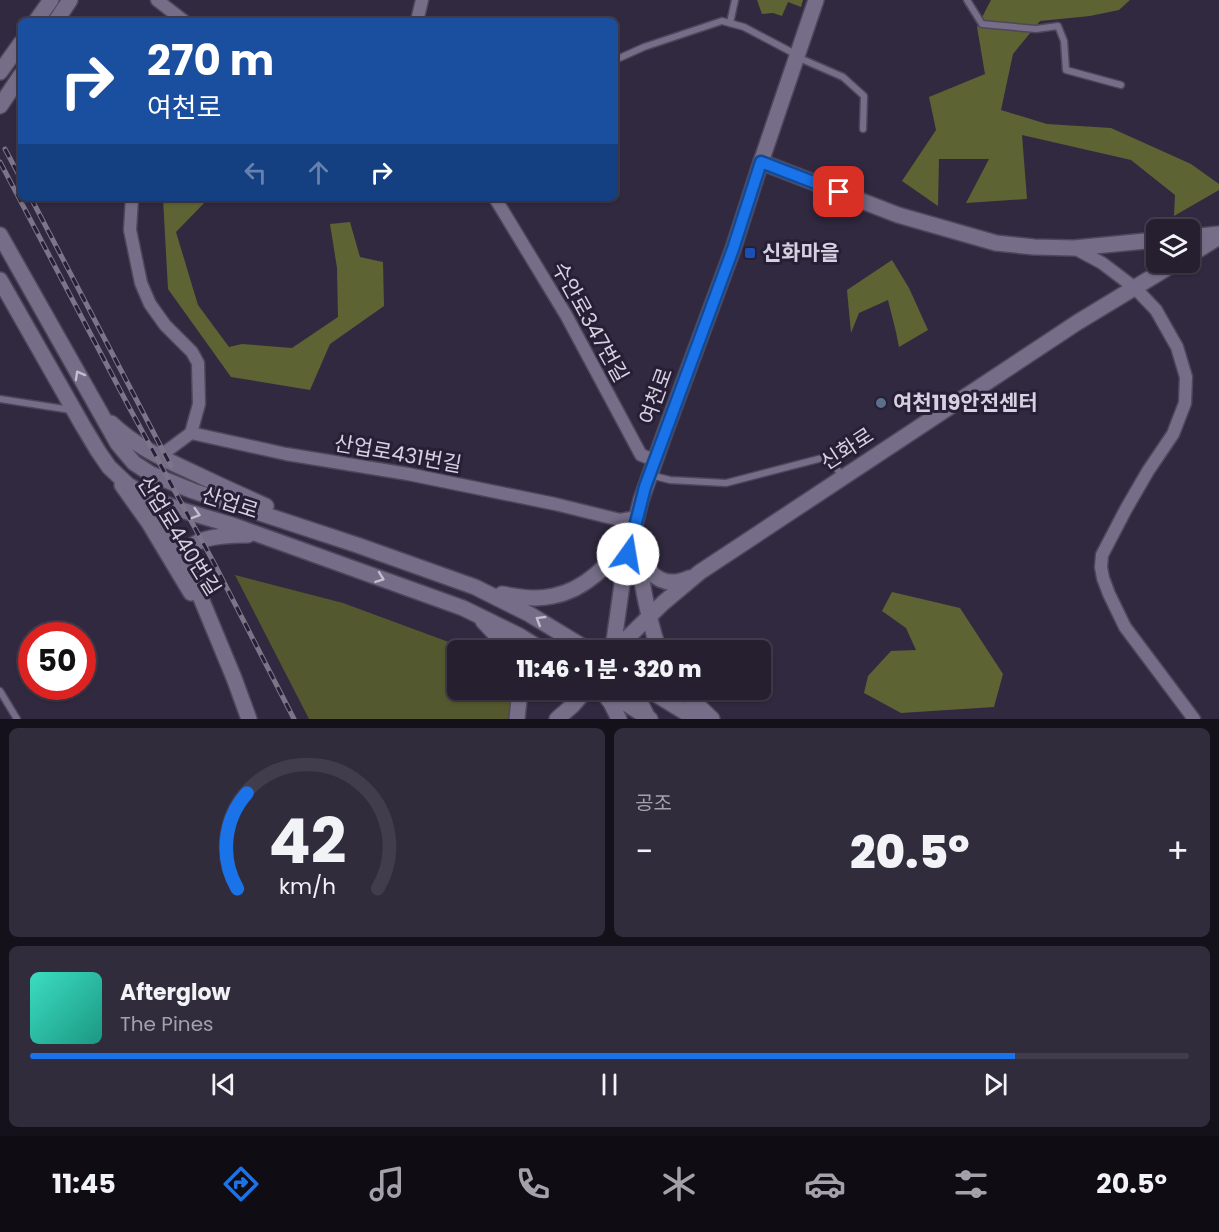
<!DOCTYPE html>
<html lang="ko">
<head>
<meta charset="utf-8">
<style>
  body { margin:0; font-family:Poppins,"Noto Sans KR",sans-serif; background:#312c3c; color:#f1f3f6; height:100vh; display:flex; flex-direction:column; font-size:22px; white-space:nowrap }
  * { box-sizing:border-box; margin:0 }
  p { font-size:20px; color:#a3a2ab }
  .icon { flex:none; width:33px; height:33px; fill:none; stroke:currentColor; stroke-width:2; stroke-linecap:round; stroke-linejoin:round }
  .map { position:relative; height:719px; overflow:hidden }
  .sheet { display:flex; flex-direction:column; gap:9px; padding:9px; background:#14111a; flex:1 }
  .sheet>* { flex:none }
  .banner { position:absolute; left:18px; top:18px; width:600px; height:183px; border-radius:9px; box-shadow:0 2px 4px #0004,0 0 0 2px #423d4c; background:#1a4fa0; color:#fff; overflow:hidden }
  .buttons { position:absolute; left:1146px; top:219px; display:grid; gap:12px }
  .buttons a { display:grid; place-items:center; width:54px; height:54px; border-radius:9px; background:#251f30; box-shadow:0 2px 4px #0004,0 0 0 2px #423d4c; font-size:30px }
  .speed { position:absolute; left:18px; top:622px; display:flex; gap:12px; font-size:30px; font-weight:700; text-align:center }
  .speed>* { display:grid; place-content:center; width:78px; height:78px; border-radius:50%; background:#251f30; box-shadow:0 2px 4px #0004,0 0 0 2px #423d4c; line-height:1 }
  .speed .limit { border:9px solid #d22; background:#fff; color:#111 }
  .pin { position:absolute; display:grid; place-items:center; width:51px; height:51px; color:#fff; margin:-26px; border-radius:12px; box-shadow:0 3px 9px #0006 }
  .me { position:absolute; width:66px; margin:-33px; rotate:13deg; stroke-linejoin:round; filter:drop-shadow(0 0 4px #0008) }
  .turn { display:flex; align-items:center; gap:21px; height:126px; padding:0 30px; font-size:27px }
  .turn .icon { width:78px; height:78px; stroke-width:2.5 }
  .turn b { display:block; font-size:42px; line-height:51px }
  .lanes { display:flex; align-items:center; height:57px; padding:0 30px; background:#0003; justify-content:center; gap:30px; direction:ltr }
  .lanes .off { opacity:.35 }
  .big { font-size:45px; font-weight:800; line-height:1.1 }
  .sheet .tile { flex:1; display:flex; flex-direction:column; justify-content:center; gap:9px; min-width:0; padding:0 21px; border-radius:9px; background:#312c3c }
  .sheet .dial { align-items:center; gap:0 }
  .dial svg { height:156px; overflow:visible; fill:none; stroke:#423d4c; stroke-width:7; stroke-linecap:round; text-anchor:middle }
  .dial text { fill:#f1f3f6; stroke:none }
  .song { display:flex; align-items:center; gap:18px }
  .cover { width:72px; height:72px; border-radius:9px; background:linear-gradient(135deg,hsl(170 70% 55%),hsl(170 70% 35%)) }
  .played { height:6px; border-radius:3px; background:linear-gradient(90deg,#1a73e8 85%,#423d4c 85%) }
  .keys { display:flex; justify-content:space-around; direction:ltr }
  .heat { display:flex; justify-content:space-between; align-items:center; font-size:33px; direction:ltr }
  .sheet .tiles { flex:1; display:grid; gap:9px; grid-template-columns:1fr 1fr }
  .tile:last-child { grid-column:span 2 }
  .trip { position:absolute; left:447px; top:640px; width:324px; height:60px; border-radius:9px; background:#251f30; box-shadow:0 2px 4px #0004,0 0 0 2px #423d4c; font-weight:800; line-height:60px; text-align:center }
  .menu { display:flex; height:96px; justify-content:space-around; align-items:center; background:#0f0c13; color:#a3a2ab }
  .menu .icon { width:42px; height:42px }
  .menu .current { color:#1a73e8 }
  .menu b { font-size:27px; color:#f1f3f6 }
  .map>svg:first-child { display:block }
  .green { fill:#54582e }
  .forest { fill:#5e6334 }
  .lines { fill:none; stroke-linecap:round; stroke-linejoin:round }
  .lane-casing { stroke:#4e475b; stroke-width:9 }
  .street-casing { stroke:#4e475b; stroke-width:15 }
  .secondary-casing { stroke:#4e475b; stroke-width:18 }
  .lane { stroke:#766d88; stroke-width:6 }
  .street { stroke:#766d88; stroke-width:12 }
  .secondary { stroke:#766d88; stroke-width:15 }
  .rail-casing { stroke:#7c7589; stroke-width:5 }
  .rail { stroke:#271f36; stroke-width:3; stroke-dasharray:9; stroke-linecap:butt }
  .oneway { stroke:#c3bdce }
  .route-casing { stroke:#114b97; stroke-width:15 }
  .route { stroke:#1a73e8; stroke-width:10 }
  .transit-dot { fill:#1a4fb4; stroke:#271f36; stroke-width:2 }
  .service-dot { fill:#5c6f8a; stroke:#271f36; stroke-width:2 }
  .labels { text-anchor:middle; stroke-width:6; stroke-linejoin:round; paint-order:stroke }
  .poi-label { font-size:21px; font-weight:bold; fill:#d6d1e0; stroke:#271f36; text-anchor:start }
  .street-label { font-size:21px; fill:#d6d1e0; stroke:#271f36 }
</style>
</head>
<body>
<div class="map">
<svg width="1219" height="719" viewBox="0 0 1219 719">
  <rect width="100%" height="100%" fill="#312940"/>
  <path class="green" d="M235 575 343 603 473 651H458V690H513L510 719H309Z"/>
  <g class="forest">
    <path d="M757 0H803L801 7 788 2 782 16 773 13 762 14Z"/>
    <path d="M991 0H1130L1119 10 1090 16 1040 21 1013 54 1001 110 1047 124 1111 128 1191 164 1219 184V190L1174 216 1175 195 1131 160 1022 135 1027 199 966 203 989 159H939L938 206 902 181 936 130 929 97 985 74 977 27Z"/>
    <path d="M163 198H209L176 232 198 305 229 347 242 344 292 348 338 317 337 268 330 224 350 222 360 257 383 262 384 306 330 344 310 390 231 377 168 289Z"/>
    <path d="M892 260 909 288 928 330 899 347 896 332 888 300 859 313 851 333 847 290Z"/>
    <path d="M892 592 960 608 1003 674 994 707 901 713 864 693 868 676 891 651 916 650 906 628 882 611Z"/>
  </g>
  <g class="lines">
    <g class="lane-casing">
      <g id="lane">
        <path d="M967 0 982 24 1036 29 1058 26 1064 41 1066 70 1121 85"/>
        <path d="M730 23 735 0"/>
        <path d="M797 57 843 77 864 96 863 129"/>
        <path d="M615 60 644 47 722 21 744 27 797 55"/>
        <path d="M0 399 71 410"/>
        <path d="M650 475 670 480 726 483 826 457 843 476"/>
        <path d="M0 691 17 719"/>
      </g>
    </g>
    <g class="street-casing">
      <g id="street">
        <path d="M157 0 184 21"/>
        <path d="M417 21 422 0"/>
        <path d="M132 198 130 230 141 283 150 304 165 325 192 352 198 363 199 404 191 433"/>
        <path d="M495 198 566 315 641 455 655 460"/>
        <path d="M1074 248 1102 263 1135 288 1156 310 1177 347 1186 377 1185 403 1173 434 1148 471 1126 509 1102 555 1101 567 1103 578 1109 594 1125 627 1194 719"/>
        <path d="M160 456 191 433 286 454 408 474 555 504 620 520 637 517"/>
      </g>
    </g>
    <g class="secondary-casing">
      <g id="secondary">
        <path d="M36 21 51 0"/>
        <path d="M56 21 70 0"/>
        <path d="M0 72 21 43"/>
        <path d="M0 106 21 75"/>
        <path d="M761 162 898 215 996 243 1034 247 1074 248 1156 240"/>
        <path d="M0 235 118 444 134 463 151 474 193 491 357 545 475 587 529 614 590 651"/>
        <path d="M1190 237 1219 234"/>
        <path d="M1190 255 1219 237"/>
        <path d="M0 280 83 426 98 451 109 467 128 485 150 498 178 509 232 525 463 608 518 635 544 651"/>
        <path d="M111 423C134 445 161 458 190 471 215 483 241 495 266 506"/>
        <path d="M122 485 149 523 191 593"/>
        <path d="M148 495 188 567 234 678 249 719"/>
        <path d="M638 533C638 573 647 613 659 651"/>
        <path d="M641 557C651 579 667 588 689 578"/>
        <path d="M188 567C188 566 186 559 186 558 187 535 232 535 248 535"/>
        <path d="M502 594C519 597 536 600 553 596 585 590 612 563 628 536"/>
        <path d="M483 621 499 638 508 651"/>
        <path d="M610 651 614 641 624 570 641 500 664 435 733 249 761 162 816 0"/>
        <path d="M614 651 663 603 700 572 1078 322 1177 262"/>
        <path d="M605 690 650 719"/>
        <path d="M633 690 640 702 647 716"/>
        <path d="M649 690 696 719"/>
        <path d="M682 690 712 719"/>
        <path d="M603 692 611 703 619 719"/>
        <path d="M517 719 520 690"/>
        <path d="M557 719 572 706 586 690"/>
      </g>
    </g>
    <use href="#lane" class="lane"/>
    <use href="#street" class="street"/>
    <use href="#secondary" class="secondary"/>
    <g class="rail-casing">
      <g id="rail">
        <path d="M5 149 21 179"/>
        <path d="M0 162 129 407 214 563 294 719"/>
        <path d="M31 198 171 466"/>
      </g>
    </g>
    <use href="#rail" class="rail"/>
  </g>
  <defs><path id="oneway-chevron" d="M-2-3.5L2.5 0L-2 3.5" fill="none" stroke-width="1.6" stroke-linecap="round" stroke-linejoin="round" transform="scale(1.5)"/></defs>
  <g class="oneway">
    <use href="#oneway-chevron" transform="translate(79 375) rotate(-119)"/>
    <use href="#oneway-chevron" transform="translate(196 514) rotate(17)"/>
    <use href="#oneway-chevron" transform="translate(380 578) rotate(20)"/>
    <use href="#oneway-chevron" transform="translate(540 620) rotate(-149)"/>
  </g>
  <g class="lines">
    <g class="route-casing">
      <path id="route" d="M628 554 645 487 733 249 761 162 839 192"/>
    </g>
    <use href="#route" class="route"/>
  </g>
  <rect class="transit-dot" x="744" y="247" width="12" height="12" rx="3"/>
  <circle class="service-dot" cx="881" cy="403" r="6"/>
  <g class="labels">
    <g class="poi-label">
      <text x="762" y="260">신화마을</text>
      <text x="893" y="410">여천119안전센터</text>
    </g>
    <g class="street-label">
      <text transform="translate(590 322) rotate(61)" y="7">수안로347번길</text>
      <text transform="translate(656 396) rotate(-70)" y="7">여천로</text>
      <text transform="translate(847 449) rotate(-33)" y="7">신화로</text>
      <text transform="translate(398 454) rotate(10)" y="7">산업로431번길</text>
      <text transform="translate(230 503) rotate(18)" y="7">산업로</text>
      <text transform="translate(179 536) rotate(58)" y="7">산업로440번길</text>
    </g>
  </g>
</svg>
<div class="buttons">
<a><svg class="icon" aria-label="layers" viewBox="0 0 24 24"><path d="M12 4l9 5-9 5-9-5zM3 14l9 5 9-5"/></svg></a>
</div>
<div class="speed"><div class="limit">50</div></div>
<div class="pin" style="left:839px;top:192px;background:#d93025"><svg class="icon" aria-label="arrive" viewBox="0 0 24 24"><path d="M6 21V4h12l-3 4 3 4H6"/></svg></div>
<svg class="me" style="left:628px;top:554px" viewBox="-20 -20 40 40"><circle r="19" fill="#fff"/><path d="M0-13L10 11 0 6-10 11z" fill="#1a73e8"/></svg>
<div class="trip">11:46 · 1 분 · 320 m</div>
<div class="banner">
<div class="turn"><svg class="icon" aria-label="right" viewBox="0 0 24 24"><path d="M7 20v-9h11M14 6l5 5-5 5"/></svg><div><b>270 m</b>여천로</div></div>
<div class="lanes"><svg class="icon off" aria-label="left" viewBox="0 0 24 24"><path d="M17 20v-9H6M10 6l-5 5 5 5"/></svg><svg class="icon off" aria-label="ahead" viewBox="0 0 24 24"><path d="M12 20V5M6 11l6-6 6 6"/></svg><svg class="icon" aria-label="right" viewBox="0 0 24 24"><path d="M7 20v-9h11M14 6l5 5-5 5"/></svg></div>
</div>
</div>
<section class="sheet">
<div class="tiles">
<div class="tile dial"><svg viewBox="0 0 100 80">
<path d="M14 69A42 42 0 1 1 86 69"/>
<path d="M14 69A42 42 0 0 1 19 20" stroke="#1a73e8"/>
<text x="50" y="56" font-size="32" font-weight="700">42</text>
<text x="50" y="72" font-size="11">km/h</text>
</svg></div>
<div class="tile"><p>공조</p>
<div class="heat"><a>−</a><b class="big">20.5°</b><a>+</a></div>
</div>
<div class="tile">
<div class="song"><i class="cover"></i><div><b>Afterglow</b><p>The Pines</p></div></div>
<div class="played"></div>
<div class="keys"><svg class="icon" aria-label="previous" viewBox="0 0 24 24"><path d="M18 5L8 12l10 7zM5 5v14"/></svg><svg class="icon" aria-label="pause" viewBox="0 0 24 24"><path d="M8 5v14M16 5v14"/></svg><svg class="icon" aria-label="next" viewBox="0 0 24 24"><path d="M6 5l10 7-10 7zM19 5v14"/></svg></div>
</div>
</div>
</section>
<nav class="menu">
<b>11:45</b>
<svg class="icon current" aria-label="directions" viewBox="0 0 24 24"><path d="M12 3l9 9-9 9-9-9zM9 14v-3h6M13 9l2 2-2 2"/></svg>
<svg class="icon" aria-label="music" viewBox="0 0 24 24"><path d="M9 18V5l10-2v13"/><circle cx="6" cy="18" r="3"/><circle cx="16" cy="16" r="3"/></svg>
<svg class="icon" aria-label="phone" viewBox="0 0 24 24"><path d="M5 4h4l2 5-3 2q2 4 5 5l2-3 5 2v4C11 20 4 13 5 4z"/></svg>
<svg class="icon" aria-label="climate" viewBox="0 0 24 24"><path d="M12 3v18M4 7l16 10M4 17L20 7"/></svg>
<svg class="icon" aria-label="car" viewBox="0 0 24 24"><path d="M5 17H2v-5l4-1 3-4h7l3 4 3 1v5h-3M9 17h6M6 11h13"/><circle cx="7" cy="17" r="2"/><circle cx="17" cy="17" r="2"/></svg>
<svg class="icon" aria-label="filters" viewBox="0 0 24 24"><path d="M4 7h16M4 17h16"/><circle cx="9" cy="7" r="2"/><circle cx="15" cy="17" r="2"/></svg>
<b>20.5°</b>
</nav>
</body>
</html>
